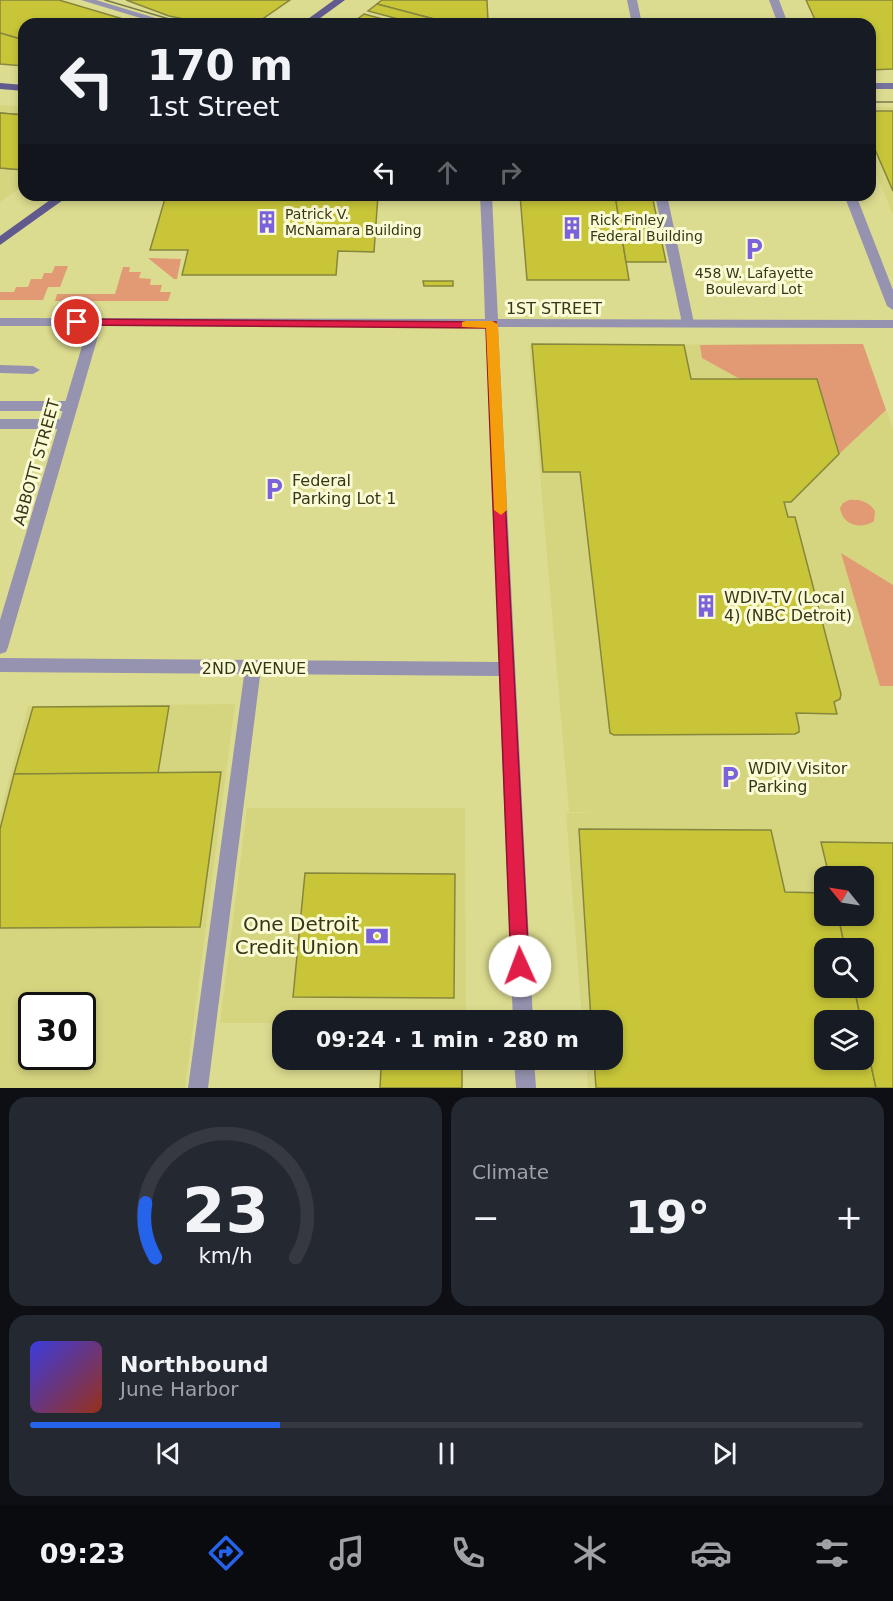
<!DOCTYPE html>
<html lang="en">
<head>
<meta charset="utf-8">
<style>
  body { margin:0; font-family:"DejaVu Sans",sans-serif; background:#242831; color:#f1f3f6; height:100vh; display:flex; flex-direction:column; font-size:22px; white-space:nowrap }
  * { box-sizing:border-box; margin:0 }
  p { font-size:20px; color:#9ea1a6 }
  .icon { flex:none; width:33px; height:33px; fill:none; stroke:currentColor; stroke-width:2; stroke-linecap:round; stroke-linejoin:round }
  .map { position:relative; height:1088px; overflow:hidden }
  .sheet { display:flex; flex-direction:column; gap:9px; padding:9px; background:#0d0f14; flex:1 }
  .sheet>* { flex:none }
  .top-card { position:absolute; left:18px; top:18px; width:858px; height:183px; border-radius:18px; box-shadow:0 3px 9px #0003; background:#171b24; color:#f1f3f6; overflow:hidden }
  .needle { width:39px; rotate:300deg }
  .buttons { position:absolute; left:814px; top:866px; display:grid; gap:12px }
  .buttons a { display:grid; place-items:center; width:60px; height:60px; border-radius:12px; background:#171b24; box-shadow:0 3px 9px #0003; font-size:30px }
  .speed { position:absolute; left:18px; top:992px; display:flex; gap:12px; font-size:30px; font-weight:700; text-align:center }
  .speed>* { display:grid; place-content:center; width:78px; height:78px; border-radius:50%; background:#171b24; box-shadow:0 3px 9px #0003; line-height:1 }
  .speed .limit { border:3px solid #111; border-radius:9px; background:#fff; color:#111 }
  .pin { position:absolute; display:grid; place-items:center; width:51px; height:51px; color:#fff; margin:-26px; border:3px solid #fff; border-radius:50%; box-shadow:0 2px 6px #0007 }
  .me { position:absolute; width:66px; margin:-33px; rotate:358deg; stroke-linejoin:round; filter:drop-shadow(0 0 4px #0008) }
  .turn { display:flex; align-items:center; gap:21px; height:126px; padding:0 30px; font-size:27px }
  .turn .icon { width:78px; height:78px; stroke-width:2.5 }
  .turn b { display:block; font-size:42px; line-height:51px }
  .lanes { display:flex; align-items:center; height:57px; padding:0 30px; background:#0003; justify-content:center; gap:30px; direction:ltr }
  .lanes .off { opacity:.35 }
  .big { font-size:45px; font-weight:700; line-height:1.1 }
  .sheet .card { flex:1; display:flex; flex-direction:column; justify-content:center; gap:9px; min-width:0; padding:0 21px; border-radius:18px; background:#242831 }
  .sheet .dial { align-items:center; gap:0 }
  .dial svg { height:156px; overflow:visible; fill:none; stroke:#363941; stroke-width:7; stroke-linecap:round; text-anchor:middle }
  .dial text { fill:#f1f3f6; stroke:none }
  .song { display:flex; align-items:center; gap:18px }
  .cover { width:72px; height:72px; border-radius:9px; background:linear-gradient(135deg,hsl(240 70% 55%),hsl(10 70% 35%)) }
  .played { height:6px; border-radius:3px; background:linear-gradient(90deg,#2563eb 30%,#363941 30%) }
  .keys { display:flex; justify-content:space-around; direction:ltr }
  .heat { display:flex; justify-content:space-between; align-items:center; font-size:33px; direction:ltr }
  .sheet .tiles { flex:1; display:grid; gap:9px; grid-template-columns:1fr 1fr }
  .card:last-child { grid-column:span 2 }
  .trip { position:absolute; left:272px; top:1010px; width:351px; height:60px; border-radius:18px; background:#171b24; box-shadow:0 3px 9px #0003; font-weight:700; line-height:60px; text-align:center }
  .menu { display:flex; height:96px; justify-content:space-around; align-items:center; background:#090b0e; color:#9ea1a6 }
  .menu .icon { width:42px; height:42px }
  .menu .active { color:#2563eb }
  .menu b { font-size:27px; color:#f1f3f6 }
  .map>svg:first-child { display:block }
  .built { fill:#d5d580; fill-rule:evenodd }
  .green { fill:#e19a74 }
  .building { fill:#c8c638; stroke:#87863d; stroke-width:1.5 }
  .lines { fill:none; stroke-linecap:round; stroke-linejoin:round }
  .service { fill:#9593b0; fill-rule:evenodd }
  .pedestrian { fill:#9593b0; fill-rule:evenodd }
  .minor { fill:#9593b0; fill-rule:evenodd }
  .secondary { fill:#76729d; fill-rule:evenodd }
  .primary { fill:#605a8e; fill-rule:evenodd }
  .tram { stroke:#7a7a49; stroke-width:1.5 }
  .route { fill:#e11d48; stroke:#92132f; stroke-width:1.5 }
  .slow { fill:#f59e0b }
  .labels { text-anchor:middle; stroke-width:6; stroke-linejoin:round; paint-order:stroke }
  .far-poi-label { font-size:14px; fill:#373718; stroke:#fafbd5; text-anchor:start }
  .street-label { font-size:16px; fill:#373718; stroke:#fafbd5 }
  .poi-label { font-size:16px; fill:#373718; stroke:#fafbd5; text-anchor:start }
  .near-poi-label { font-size:20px; fill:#373718; stroke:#fafbd5; text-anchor:end }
</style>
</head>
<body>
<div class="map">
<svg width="893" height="1088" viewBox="0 0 893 1088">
  <rect width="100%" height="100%" fill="#dcdc90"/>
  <g class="built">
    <path d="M0 105 24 106V185L0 202Z"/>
    <path d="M870 107H893V214L870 160Z"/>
    <path d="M863 344 893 429V1088H588L586 1059H612V1020H582L566 813 607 812H569L529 345ZM825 876H864V915H825ZM825 948H864V987H825ZM825 1020H864V1059H825Z"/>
    <path d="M235 704 185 1088H0V814L28 706ZM32 1005H82V1056H32Z"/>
    <path d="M247 808H465L466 1020H282V1023H220Z"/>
  </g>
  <g class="green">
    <path d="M148 258 181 259 177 279H174Z"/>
    <path d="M55 266H68L60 287H48L43 300H0V292H14L16 287H28L31 279H42L44 273H52Z"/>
    <path d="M123 267H130L129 272H141L139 278 151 279 150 285H162L160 292H171L168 301H55L57 294H115Z"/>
    <path d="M863 344 886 410 839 454 817 379H740L702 358 700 345Z"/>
    <path d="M849 500C860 499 869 502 875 511L874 521C861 530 842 525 840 508L843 503Z"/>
    <path d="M841 553 893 585V686H880Z"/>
  </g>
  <g class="building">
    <path d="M0 0H59L140 24H24V40L0 33Z"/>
    <path d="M126 0H290L255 24H208L169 16Z"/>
    <path d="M382 0H487L488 22 453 24 377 4Z"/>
    <path d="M806 0H893V69L870 70V24H817Z"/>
    <path d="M377 4 453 24H417L368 11Z"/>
    <path d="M364 14 401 24 352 23Z"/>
    <path d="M0 33 24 40V66L0 64Z"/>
    <path d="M870 111H893V191L870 138Z"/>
    <path d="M0 113 24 115V170L0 168Z"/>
    <path d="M0 113 24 115V170L0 168Z"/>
    <path d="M166 195H378L374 252 338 251 336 275H182L188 250H150Z"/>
    <path d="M520 195H615L629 280H527Z"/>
    <path d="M615 195H652L666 262H626Z"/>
    <path d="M423 281H453V286H424Z"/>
    <path d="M532 344 684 345 691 379H817L839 454 791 502H784L788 517H795L841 694 840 699 834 702 837 714 796 713 799 727V732L795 734 614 735 610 733 580 472H543Z"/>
    <path d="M169 706 158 773 14 774 33 707Z"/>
    <path d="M221 772 200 927 0 928V829L14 774Z"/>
    <path d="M579 829 771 830 785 892 825 893V915H838L845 948H825V987H854L861 1020H825V1059H864V1033L876 1088H596L594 1059H612V1020H591Z"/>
    <path d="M821 842 893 843V1088H876L864 1033V1020H861L854 987H864V948H845L838 915H864V876H829Z"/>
    <path d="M305 873 455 874 454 998 293 997Z"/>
    <path d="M462 1067V1088H380L381 1068Z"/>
  </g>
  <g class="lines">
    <g class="service">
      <path d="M81 0H96L175 24H160Z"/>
      <path d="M627 0H637L642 24H632Z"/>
      <path d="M655 195H667L694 323 692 326 688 327 682 323Z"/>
      <path d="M0 365 33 366 40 370 33 374 0 373Z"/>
      <path d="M0 401H71L78 406 71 411H0Z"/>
      <path d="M0 419H65L72 424 65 429H0Z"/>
      <path d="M253 661 259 663 261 668 208 1088H188L245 668 247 663Z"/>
    </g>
    <path class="pedestrian" d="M480 195H492L495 260 489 264 483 260Z"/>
    <g class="minor">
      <path d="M769 0H779L788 24H778Z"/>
      <path d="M844 195H856L893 290V310L887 306Z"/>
      <path d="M489 256 495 260 498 319 893 320V328L498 327 533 1020H513L499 676 0 672V658L499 662 486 327 101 326 8 647 6 652 0 654V620L88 326H0V318L485 319 483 260Z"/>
      <path d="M514 1059H534L536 1088H516Z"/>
    </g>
    <rect class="secondary" x="870" y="83" width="23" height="6"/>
    <g class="primary">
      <path d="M334 0H345L312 24H301Z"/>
      <path d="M0 83 24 85V91L0 89Z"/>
      <path d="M57 195H70L0 245V236Z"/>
    </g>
    <g class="tram">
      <path d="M105 0 186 24"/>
      <path d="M870 102H893"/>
    </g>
  </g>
  <path class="route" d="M77 319 496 322 529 966 527 973 520 975 514 973 511 966 486 328 73 325V320Z"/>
  <path class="slow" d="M466 321H492L498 324 507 510 501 515 494 510 486 328 462 327V322Z"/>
  <defs>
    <g id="building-bare" transform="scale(1.8)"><path d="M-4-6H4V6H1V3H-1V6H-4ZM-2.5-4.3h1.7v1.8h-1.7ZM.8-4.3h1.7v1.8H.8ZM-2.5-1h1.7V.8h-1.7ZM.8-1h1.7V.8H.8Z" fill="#7a62dd" stroke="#fafbd5" stroke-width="2.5" paint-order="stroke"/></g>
    <g id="parking-bare" transform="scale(1.8)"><path d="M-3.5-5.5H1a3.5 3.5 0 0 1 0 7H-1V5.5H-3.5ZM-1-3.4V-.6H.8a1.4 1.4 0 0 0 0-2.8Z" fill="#7a62dd" stroke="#fafbd5" stroke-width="2.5" paint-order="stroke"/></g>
    <g id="bank-bare" transform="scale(1.8)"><path d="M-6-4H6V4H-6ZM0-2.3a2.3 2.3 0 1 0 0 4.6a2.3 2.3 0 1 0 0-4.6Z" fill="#7a62dd" stroke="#fafbd5" stroke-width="2.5" paint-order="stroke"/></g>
  </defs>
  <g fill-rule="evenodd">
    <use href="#building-bare" x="267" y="222"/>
    <use href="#building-bare" x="572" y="228"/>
    <use href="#parking-bare" x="754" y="249"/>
    <use href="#parking-bare" x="274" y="489"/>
    <use href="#building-bare" x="706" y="606"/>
    <use href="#parking-bare" x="730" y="777"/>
    <use href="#bank-bare" x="377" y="936"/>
  </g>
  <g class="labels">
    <g class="far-poi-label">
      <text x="285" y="219">Patrick V.<tspan x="285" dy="16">McNamara Building</tspan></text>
      <text x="590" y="225">Rick Finley<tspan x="590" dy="16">Federal Building</tspan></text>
      <text x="754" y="278" text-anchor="middle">458 W. Lafayette<tspan x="754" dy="16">Boulevard Lot</tspan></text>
    </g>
    <g class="street-label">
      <text x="554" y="314">1ST STREET</text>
      <text transform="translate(36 462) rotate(-74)" y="6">ABBOTT STREET</text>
      <text x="254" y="674">2ND AVENUE</text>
    </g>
    <g class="poi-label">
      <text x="292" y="486">Federal<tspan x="292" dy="18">Parking Lot 1</tspan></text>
      <text x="724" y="603">WDIV-TV (Local<tspan x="724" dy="18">4) (NBC Detroit)</tspan></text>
      <text x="748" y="774">WDIV Visitor<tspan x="748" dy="18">Parking</tspan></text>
    </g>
    <g class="near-poi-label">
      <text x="359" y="931">One Detroit<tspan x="359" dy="23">Credit Union</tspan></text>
    </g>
  </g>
</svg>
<div class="buttons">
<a><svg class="needle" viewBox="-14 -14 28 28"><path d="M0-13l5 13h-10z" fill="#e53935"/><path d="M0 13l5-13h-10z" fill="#9ea1a6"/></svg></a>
<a><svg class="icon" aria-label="search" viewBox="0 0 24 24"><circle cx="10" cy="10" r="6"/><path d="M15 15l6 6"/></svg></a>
<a><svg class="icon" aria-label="layers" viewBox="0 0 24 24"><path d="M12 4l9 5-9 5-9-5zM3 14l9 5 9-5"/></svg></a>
</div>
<div class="speed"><div class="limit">30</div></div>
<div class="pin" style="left:77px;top:322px;background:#d93025"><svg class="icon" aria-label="arrive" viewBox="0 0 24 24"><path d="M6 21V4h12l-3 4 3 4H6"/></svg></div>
<svg class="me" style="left:520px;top:966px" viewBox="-20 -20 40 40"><circle r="19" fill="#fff"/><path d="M0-13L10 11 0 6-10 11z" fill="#e11d48"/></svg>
<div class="trip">09:24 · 1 min · 280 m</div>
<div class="top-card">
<div class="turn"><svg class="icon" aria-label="left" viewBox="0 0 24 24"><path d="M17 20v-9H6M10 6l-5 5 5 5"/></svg><div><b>170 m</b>1st Street</div></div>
<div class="lanes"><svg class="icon" aria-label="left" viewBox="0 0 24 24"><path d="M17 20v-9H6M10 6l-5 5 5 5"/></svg><svg class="icon off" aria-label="ahead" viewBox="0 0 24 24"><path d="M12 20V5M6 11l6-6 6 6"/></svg><svg class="icon off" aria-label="right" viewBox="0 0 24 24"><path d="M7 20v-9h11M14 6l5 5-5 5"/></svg></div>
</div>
</div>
<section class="sheet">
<div class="tiles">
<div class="card dial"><svg viewBox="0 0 100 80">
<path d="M14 69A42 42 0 1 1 86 69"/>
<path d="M14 69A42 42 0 0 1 9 41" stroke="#2563eb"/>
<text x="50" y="56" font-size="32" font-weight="700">23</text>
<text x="50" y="72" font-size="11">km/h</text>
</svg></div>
<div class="card"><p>Climate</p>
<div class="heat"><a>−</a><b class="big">19°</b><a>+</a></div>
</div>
<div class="card">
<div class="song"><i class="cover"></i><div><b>Northbound</b><p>June Harbor</p></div></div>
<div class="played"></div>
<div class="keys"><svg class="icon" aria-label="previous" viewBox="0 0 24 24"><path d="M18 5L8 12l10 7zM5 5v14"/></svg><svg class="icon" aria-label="pause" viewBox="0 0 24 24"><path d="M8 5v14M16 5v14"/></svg><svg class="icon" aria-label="next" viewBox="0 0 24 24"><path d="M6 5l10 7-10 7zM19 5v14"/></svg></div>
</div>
</div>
</section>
<nav class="menu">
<b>09:23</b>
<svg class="icon active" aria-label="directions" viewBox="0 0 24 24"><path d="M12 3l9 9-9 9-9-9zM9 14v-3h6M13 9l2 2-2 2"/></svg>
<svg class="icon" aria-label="music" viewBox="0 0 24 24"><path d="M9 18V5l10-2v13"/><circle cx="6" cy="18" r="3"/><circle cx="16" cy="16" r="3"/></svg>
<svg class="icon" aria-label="phone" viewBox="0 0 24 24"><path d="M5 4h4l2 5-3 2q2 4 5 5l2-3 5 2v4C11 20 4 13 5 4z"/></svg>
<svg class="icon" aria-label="climate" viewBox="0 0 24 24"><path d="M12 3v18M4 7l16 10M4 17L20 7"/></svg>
<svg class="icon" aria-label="car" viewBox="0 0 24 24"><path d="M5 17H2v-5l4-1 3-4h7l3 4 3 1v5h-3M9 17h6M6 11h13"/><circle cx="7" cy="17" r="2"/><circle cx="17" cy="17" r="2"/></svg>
<svg class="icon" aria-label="filters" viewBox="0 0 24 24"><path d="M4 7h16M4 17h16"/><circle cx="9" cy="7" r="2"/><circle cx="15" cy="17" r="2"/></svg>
</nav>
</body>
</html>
